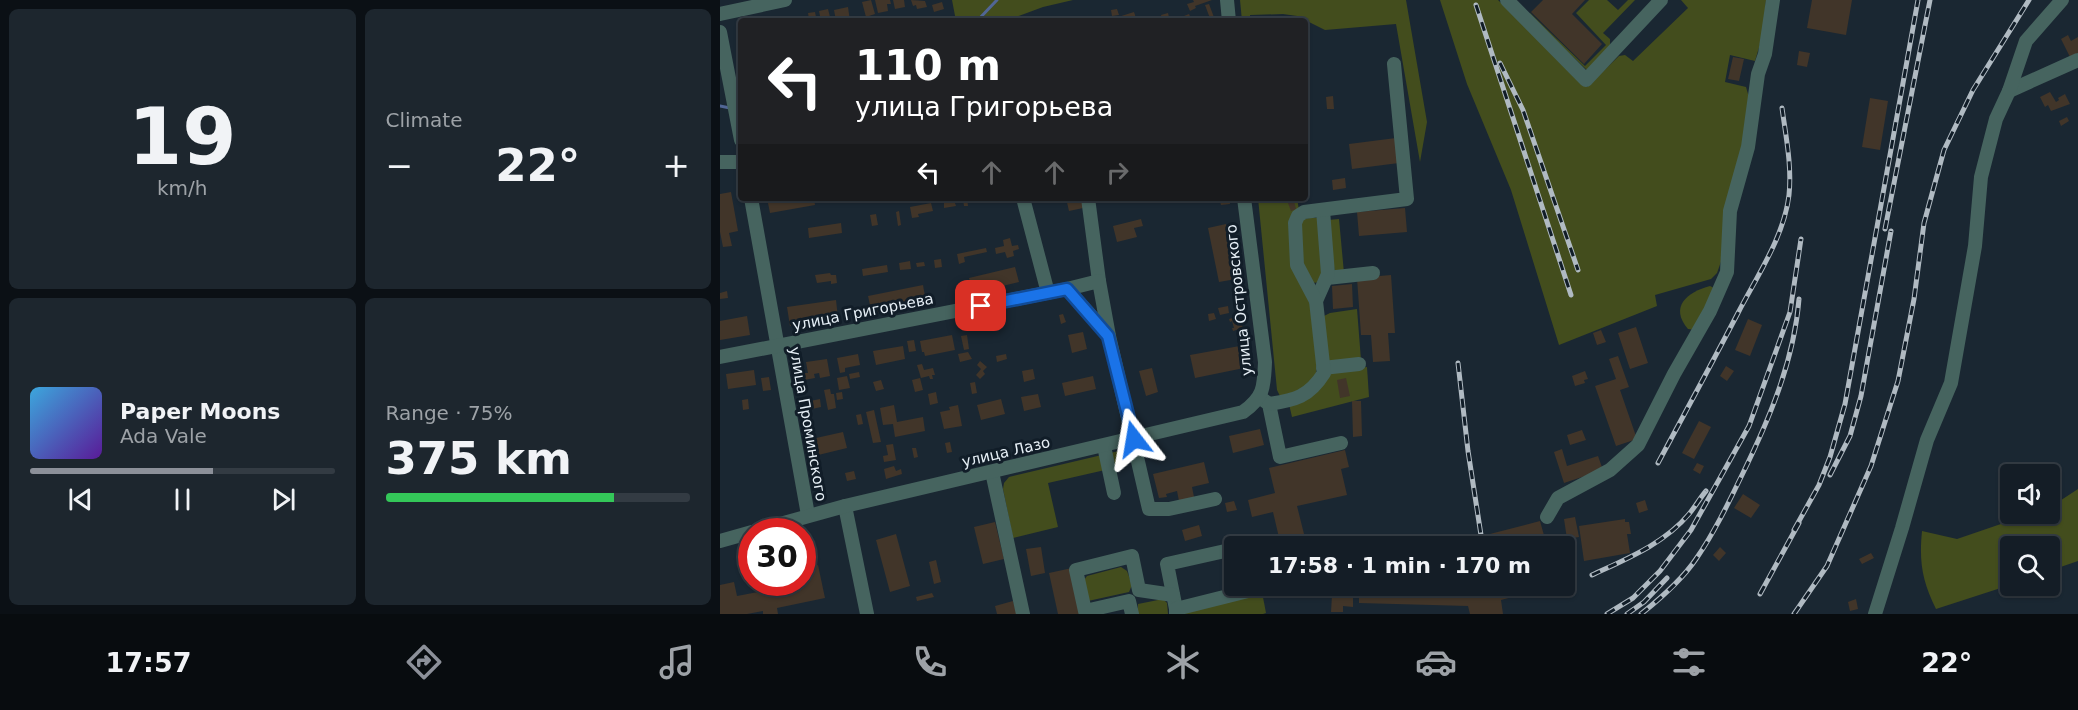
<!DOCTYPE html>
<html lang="en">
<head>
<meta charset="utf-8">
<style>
  body { margin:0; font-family:"DejaVu Sans",sans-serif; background:#1d262e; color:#f1f3f6; height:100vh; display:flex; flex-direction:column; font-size:22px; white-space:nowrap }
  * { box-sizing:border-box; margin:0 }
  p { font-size:20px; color:#9da2a7 }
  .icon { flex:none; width:33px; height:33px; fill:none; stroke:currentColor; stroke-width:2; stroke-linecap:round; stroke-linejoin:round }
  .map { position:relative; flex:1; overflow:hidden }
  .drawer { display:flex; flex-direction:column; gap:9px; padding:9px; background:#0b1015; width:720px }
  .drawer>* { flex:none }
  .top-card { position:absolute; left:18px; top:18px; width:570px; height:183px; border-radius:6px; box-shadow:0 2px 4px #0004,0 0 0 2px #333b43; background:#202124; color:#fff; overflow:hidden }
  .buttons { position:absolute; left:1280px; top:464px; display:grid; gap:12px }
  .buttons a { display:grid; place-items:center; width:60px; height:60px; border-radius:6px; background:#141d26; box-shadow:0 2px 4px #0004,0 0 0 2px #333b43; font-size:30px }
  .speed { position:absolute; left:18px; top:518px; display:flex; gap:12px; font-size:30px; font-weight:700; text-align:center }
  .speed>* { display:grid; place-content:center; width:78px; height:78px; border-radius:50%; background:#141d26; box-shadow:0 2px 4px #0004,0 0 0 2px #333b43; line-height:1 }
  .speed .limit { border:9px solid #d22; background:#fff; color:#111 }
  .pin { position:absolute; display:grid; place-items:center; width:51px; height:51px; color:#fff; margin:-26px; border-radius:12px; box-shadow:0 3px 9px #0006 }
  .me { position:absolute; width:66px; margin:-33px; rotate:346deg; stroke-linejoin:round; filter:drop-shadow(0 0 4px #0008) }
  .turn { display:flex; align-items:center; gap:21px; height:126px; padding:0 18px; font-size:27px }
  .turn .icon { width:78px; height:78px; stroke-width:2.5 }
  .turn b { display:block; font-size:42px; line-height:51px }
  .lanes { display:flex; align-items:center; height:57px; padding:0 18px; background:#0003; justify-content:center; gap:30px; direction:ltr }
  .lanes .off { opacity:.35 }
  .big { font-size:45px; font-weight:700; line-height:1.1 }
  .drawer .card { flex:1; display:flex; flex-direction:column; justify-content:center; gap:9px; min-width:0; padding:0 21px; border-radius:9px; background:#1d262e }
  .drawer .dial { align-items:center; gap:0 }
  .dial b { font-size:78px; line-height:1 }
  .song { display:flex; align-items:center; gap:18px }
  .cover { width:72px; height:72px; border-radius:9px; background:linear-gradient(135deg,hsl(200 70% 55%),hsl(270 70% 35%)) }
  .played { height:6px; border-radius:3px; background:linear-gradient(90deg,#8c9099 60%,#333b43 60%) }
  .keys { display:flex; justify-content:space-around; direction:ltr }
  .heat { display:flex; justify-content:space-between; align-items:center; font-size:33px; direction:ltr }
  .charge { height:9px; border-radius:4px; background:linear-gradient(90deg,#34c759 75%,#333b43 0) }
  .drawer .tiles { flex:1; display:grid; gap:9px; grid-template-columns:repeat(2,1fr) }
  .trip { position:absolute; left:504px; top:536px; width:351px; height:60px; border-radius:6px; background:#141d26; box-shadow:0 2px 4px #0004,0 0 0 2px #333b43; font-weight:700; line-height:60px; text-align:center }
  .menu { display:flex; height:96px; justify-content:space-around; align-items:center; background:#080c0f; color:#9da2a7 }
  .menu .icon { width:42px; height:42px }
  .menu .on { color:#8c9099 }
  .menu b { font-size:27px; color:#f1f3f6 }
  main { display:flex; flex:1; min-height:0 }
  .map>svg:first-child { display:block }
  .green { fill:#434d1d }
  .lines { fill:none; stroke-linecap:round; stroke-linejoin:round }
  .stream { stroke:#516695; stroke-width:3 }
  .building { fill:#413529 }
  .minor { stroke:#46645f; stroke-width:14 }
  .rail-casing { stroke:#b0bac2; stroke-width:5 }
  .rail { stroke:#111d28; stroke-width:3; stroke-dasharray:9; stroke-linecap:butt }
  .route-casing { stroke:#114b97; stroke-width:15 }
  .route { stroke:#1a73e8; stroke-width:10 }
  .labels { text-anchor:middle; stroke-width:6; stroke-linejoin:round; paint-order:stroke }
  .street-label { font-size:15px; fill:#e6eff6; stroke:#111d28 }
</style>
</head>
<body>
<main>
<section class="drawer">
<div class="tiles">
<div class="card dial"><b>19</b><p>km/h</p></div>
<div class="card"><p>Climate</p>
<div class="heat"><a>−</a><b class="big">22°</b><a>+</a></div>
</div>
<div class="card">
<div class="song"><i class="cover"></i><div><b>Paper Moons</b><p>Ada Vale</p></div></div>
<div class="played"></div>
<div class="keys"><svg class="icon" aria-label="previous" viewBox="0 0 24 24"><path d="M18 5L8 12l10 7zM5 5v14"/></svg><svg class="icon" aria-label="pause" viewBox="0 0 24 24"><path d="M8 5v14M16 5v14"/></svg><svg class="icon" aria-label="next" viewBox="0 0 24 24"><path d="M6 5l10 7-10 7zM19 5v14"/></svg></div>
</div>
<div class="card"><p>Range · 75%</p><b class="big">375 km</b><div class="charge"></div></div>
</div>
</section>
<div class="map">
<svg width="1358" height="614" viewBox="0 0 1358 614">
  <rect width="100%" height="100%" fill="#1a2732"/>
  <g class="green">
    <path d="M232 0H353L323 7 285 21H282L280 17 274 21H236Z"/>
    <path d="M520 0H686L707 122 700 162 676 24 605 30 577 16 563 14 530 15V21H522Z"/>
    <path d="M720 0H778L867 87 899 56 905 55 913 61 968 8 961 0H1046L1043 34 1035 61 1010 55 1005 82 1026 87 1030 101 1003 256 997 273 991 279 935 295 937 306 839 345 791 190 747 84Z"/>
    <path d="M869 0H887L898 10 908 0H915L883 33 890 39V48L867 70 808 15 810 13 865 66 886 45 856 13Z"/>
    <path d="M538 198H577L579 210 574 213C579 239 603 360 595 377 588 390 573 392 560 396L557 390Z"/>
    <path d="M590 218H597L601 223 605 269 601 282 592 283 582 263 581 224 584 219Z"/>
    <path d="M619 219 624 273 615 274 608 220Z"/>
    <path d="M990 286 994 288 975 330 968 329C949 307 967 292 990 286Z"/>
    <path d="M637 309 641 360 607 362 604 316 610 313Z"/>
    <path d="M647 367 649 397 572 417 569 404 613 370Z"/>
    <path d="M403 450 407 465 328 483 338 527 293 538 283 489 284 483 289 477Z"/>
    <path d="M1358 489V561L1329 571V546H1290V585L1216 609C1202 581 1199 562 1202 531L1237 539 1313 513H1329V508Z"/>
    <path d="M401 567 407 571 412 585 409 592 368 601 364 580 367 576Z"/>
    <path d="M542 592 546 613 543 614H462L461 612Z"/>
    <path d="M438 600H444L447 603 448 614H418V604Z"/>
  </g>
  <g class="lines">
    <g class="stream">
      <path d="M257 21 277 0"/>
      <path d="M0 106 10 108"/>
    </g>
  </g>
  <g class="building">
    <path d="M151 0 155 14 146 17 142 2Z"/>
    <path d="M155 0H170L171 4H167L168 11 158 13Z"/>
    <path d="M173 0H184L185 7 175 9Z"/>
    <path d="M191 0 205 1 207 7 197 9 196 5 193 6Z"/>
    <path d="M473 0H492L475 6 476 8 470 11 467 4 474 2Z"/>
    <path d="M823 0H865L852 14 882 44 864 64 811 12Z"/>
    <path d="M1092 0H1132L1126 35 1087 28Z"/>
    <path d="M222 2 224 9 214 12 212 5Z"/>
    <path d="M489 4 495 20 493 21H491L485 5Z"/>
    <path d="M128 7 130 21H116L114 10Z"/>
    <path d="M108 9 111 21H101L99 11Z"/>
    <path d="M397 9 399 15 392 16 391 10Z"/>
    <path d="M95 12 96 17 89 19 88 13Z"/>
    <path d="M414 12 417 21H396L395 18Z"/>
    <path d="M448 13 450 21H443L441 15Z"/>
    <path d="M469 14 472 21H460L459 18Z"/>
    <path d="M82 17 83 21H72L71 19Z"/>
    <path d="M1348 35 1351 41 1358 37V53L1350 57 1341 39Z"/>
    <path d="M1079 51 1090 53 1087 67 1077 65Z"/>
    <path d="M1013 57 1024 59 1019 81 1008 79Z"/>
    <path d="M1330 92 1336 102 1339 100 1338 98 1345 94 1350 104 1331 111 1328 105 1325 107 1320 97Z"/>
    <path d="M613 96 614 109H607L606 97Z"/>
    <path d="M1150 98 1168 101 1160 150 1142 147Z"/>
    <path d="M1347 117 1349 121 1341 126 1339 121Z"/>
    <path d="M676 138 679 163 632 169 629 144Z"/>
    <path d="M625 178 626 188 613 190 612 180Z"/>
    <path d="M11 192 18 231 9 233 12 246 3 247 0 232V194Z"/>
    <path d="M47 198H94L95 205 50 213Z"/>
    <path d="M247 198 248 206H244L243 199Z"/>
    <path d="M346 198H366L368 207 349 211Z"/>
    <path d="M499 198H509L510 204 501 205Z"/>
    <path d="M234 200 236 206 224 208V202Z"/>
    <path d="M574 201 576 209 571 211 568 203Z"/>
    <path d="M211 203 213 211 198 214 199 217 192 218 190 207Z"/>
    <path d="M685 208 687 232 639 236 637 212Z"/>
    <path d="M179 211 181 225 178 226 176 212Z"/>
    <path d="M156 214 158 225 152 226 150 215Z"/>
    <path d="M421 219 423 226 414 228 417 237 397 242 393 226Z"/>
    <path d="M121 223 122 233 89 238 88 228Z"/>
    <path d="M506 224 516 279 499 282 488 228Z"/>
    <path d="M290 238 292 246 298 245 299 249 293 251 294 256 287 258 285 252 276 254 275 248 284 246 283 240Z"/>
    <path d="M266 248 267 252 244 257 245 262 239 264 237 254Z"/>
    <path d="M221 259 222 267 215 268 214 260Z"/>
    <path d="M190 261 191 269 180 270 179 263Z"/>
    <path d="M204 262 205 266 197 267 196 263Z"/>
    <path d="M167 265 168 272 143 276 142 269Z"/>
    <path d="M295 267 299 282 253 293 249 278Z"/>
    <path d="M110 273 111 275H116L117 283 111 284V281L97 283 95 275Z"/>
    <path d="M671 275 675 333H668L670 361 653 362 651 335H641L637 278Z"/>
    <path d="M632 284 633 307 613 309 612 286Z"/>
    <path d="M203 285 206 302 152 314 148 296Z"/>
    <path d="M7 291 8 298 0 299V293Z"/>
    <path d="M116 300 118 318 70 326 67 307Z"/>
    <path d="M508 306 509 313 500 315 498 308Z"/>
    <path d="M494 313 496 319 489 321 488 314Z"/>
    <path d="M343 314 346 322 341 324 339 315Z"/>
    <path d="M27 316 30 335 0 340V321Z"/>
    <path d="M519 316 523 328 513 331 512 328H514L512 321 510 322 509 319Z"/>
    <path d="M1028 319 1042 325 1030 356 1015 350Z"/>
    <path d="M916 327 928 363 910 369 898 333Z"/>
    <path d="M881 330 886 342 877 345 873 333Z"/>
    <path d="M363 332 367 349 352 353 348 335Z"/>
    <path d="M232 335 235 350 205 356 204 352H202L200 341Z"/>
    <path d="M247 335 249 349 244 350 241 336Z"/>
    <path d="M194 340 196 351 189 352 187 341Z"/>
    <path d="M525 345 529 367 475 378 470 355Z"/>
    <path d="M183 346 185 359 156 365 153 351Z"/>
    <path d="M248 352 252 359 240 362 238 354Z"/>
    <path d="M138 354 140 365 125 368V372L120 373 117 358Z"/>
    <path d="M286 354 287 359 277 362 276 356Z"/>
    <path d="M898 356 909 387 900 390 917 439 896 446 875 386 896 379 889 359Z"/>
    <path d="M107 359 110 376 100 378 99 373 94 374 95 378 84 380 83 373H88L86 362Z"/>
    <path d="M260 361 267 367 263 371 265 374 260 379 256 375 261 369 257 365Z"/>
    <path d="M202 364 204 370 213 368 215 375H212L213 379H210L209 376 201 378 197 365Z"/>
    <path d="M1006 366 1014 371 1007 381 1000 376Z"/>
    <path d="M432 368 438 392 426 396 419 371Z"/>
    <path d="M313 369 315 379 304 382 302 371Z"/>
    <path d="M34 370 36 385 8 389 6 374Z"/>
    <path d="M865 371 868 379 864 380 865 383 855 386 852 376Z"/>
    <path d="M139 372 140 377 130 379 129 374Z"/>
    <path d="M127 376 130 388 119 390 117 378Z"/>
    <path d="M373 376 376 389 345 396 342 383Z"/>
    <path d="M49 377 51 390 43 391 41 378Z"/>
    <path d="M200 378 203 390 195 392 192 380Z"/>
    <path d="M626 378 630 396 620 398 617 380Z"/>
    <path d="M161 380 164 389 156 391 153 382Z"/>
    <path d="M255 382 257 393 252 394 250 383Z"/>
    <path d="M110 389 111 394H114L116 408 108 410 104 390Z"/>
    <path d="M122 392 123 399 117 400 116 393Z"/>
    <path d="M216 392 218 403 210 405 208 394Z"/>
    <path d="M318 394 321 407 304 411 301 397Z"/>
    <path d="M28 399 29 409 23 410 22 400Z"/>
    <path d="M100 399 101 407 92 409 90 401Z"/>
    <path d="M281 399 285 414 261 420 257 405Z"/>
    <path d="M85 401 88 411 80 413 78 403Z"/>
    <path d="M632 401H641L642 436 633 437Z"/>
    <path d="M174 405 177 422 203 417 205 431 175 437 173 424 163 425 160 408Z"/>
    <path d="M238 405 242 426 224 429 220 412 230 410 229 407Z"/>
    <path d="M154 410 161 442 153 443 146 412Z"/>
    <path d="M141 414 143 424 138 425 136 415Z"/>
    <path d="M979 421 991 427 974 459 962 453Z"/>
    <path d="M540 429 544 445 513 453 509 436Z"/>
    <path d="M862 430 866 440 850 445 847 435Z"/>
    <path d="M123 432 127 448 90 457 87 440Z"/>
    <path d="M230 442 232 452 227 453 225 443Z"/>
    <path d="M173 444 176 460 164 462 163 456 168 455 166 445Z"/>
    <path d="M192 448H196L198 457 194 458Z"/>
    <path d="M842 449 847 466 878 456 883 470 844 483 834 452Z"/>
    <path d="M625 450 629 467 621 469 627 495 577 506 587 546H561L553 512 532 517 528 500 555 493 549 468Z"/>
    <path d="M484 462 489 483 472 487 474 497 459 501 457 491 446 494 447 497 439 498 433 474Z"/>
    <path d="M977 463 984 466 980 474 973 470Z"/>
    <path d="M174 466 176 471 181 469 182 474 166 479 164 469Z"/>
    <path d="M134 471 136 479 127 481 125 473Z"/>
    <path d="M1023 494 1040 505 1031 518 1014 508Z"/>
    <path d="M925 500 928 510 919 513 916 503Z"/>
    <path d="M514 501 517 510 507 512 505 503Z"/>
    <path d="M855 517 859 537 847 539 844 519Z"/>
    <path d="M905 519V522H909L911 534H907L910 553 864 561 859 526Z"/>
    <path d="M820 521 827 546H639V539L766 535Z"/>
    <path d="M275 522 284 559 263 564 254 527Z"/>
    <path d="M479 525 482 536 465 541 462 530Z"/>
    <path d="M176 534 190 586 170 592 156 540Z"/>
    <path d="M321 547 325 573 311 576 306 549Z"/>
    <path d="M1000 547 1006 553 999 561 993 555Z"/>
    <path d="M1151 553 1154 558 1142 564 1139 559Z"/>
    <path d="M216 560 221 582 214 584 209 562Z"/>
    <path d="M98 565 105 598 57 608 58 614H43V611L27 614H0V585L14 582 17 596 38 592 36 582H60L61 586 82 582V568Z"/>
    <path d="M352 568 362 614H338L329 573Z"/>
    <path d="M639 585H834V586L781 600 783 614H750L748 606 639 603Z"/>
    <path d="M212 593 214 597 197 601 196 597Z"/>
    <path d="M612 595H633V607L623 606V612H611Z"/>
    <path d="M1136 599 1138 609 1130 611 1128 602Z"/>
    <path d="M293 601 297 614H277L275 606Z"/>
  </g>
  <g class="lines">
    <g class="minor">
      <path d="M507 0 509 21"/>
      <path d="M787 0 866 80 941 0"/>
      <path d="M0 14 65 0"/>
      <path d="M0 32 21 140"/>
      <path d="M1289 91 1358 60"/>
      <path d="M0 162H21"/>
      <path d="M31 198 88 515"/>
      <path d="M303 198 328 293"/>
      <path d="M368 198 379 281"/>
      <path d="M607 278 653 273"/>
      <path d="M347 289 379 281 389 336 429 509H449L495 499"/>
      <path d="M596 301 608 274 603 210"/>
      <path d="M0 357 347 289 389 336"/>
      <path d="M603 368 639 364"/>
      <path d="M542 399 549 404 560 457 621 443"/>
      <path d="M549 404C575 400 589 397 604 373L596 301 577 265 575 223 578 216 584 212 687 199 674 64"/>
      <path d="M384 446 394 493"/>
      <path d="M272 472 303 614"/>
      <path d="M125 506 147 614"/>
      <path d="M827 517 838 498 890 470 918 445 954 374 990 311 1007 272 1010 211 1028 147 1038 74 1045 54 1053 0"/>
      <path d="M35 531 125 506 523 412C544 397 544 387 545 362L524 198"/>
      <path d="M0 541 32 532"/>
      <path d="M456 609 447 564 514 549"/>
      <path d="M412 614 409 601 365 611 356 570 412 556 419 590 453 595"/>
      <path d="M456 614V609L528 591"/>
      <path d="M1155 614 1182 528 1207 440 1231 383 1255 246 1261 177 1276 119 1289 91 1306 41 1342 0"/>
    </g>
    <g class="rail-casing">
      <g id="rail">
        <path d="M756 5 851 295"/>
        <path d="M780 63 803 110 858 270"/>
        <path d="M1165 229 1210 0"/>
        <path d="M738 363 748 451 761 535"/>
        <path d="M938 463C965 413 992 363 1018 313 1037 276 1064 237 1069 195 1072 166 1066 137 1062 108"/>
        <path d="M1110 475 1130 436 1141 396 1171 231"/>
        <path d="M1074 530 1099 485 1110 457 1125 404 1198 0"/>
        <path d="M872 575C906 559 944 544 969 514 975 507 980 498 986 491"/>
        <path d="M1040 594 1079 523"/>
        <path d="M887 614 913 598 940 571 971 530 1029 426 1070 312 1081 239"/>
        <path d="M907 614 924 602 947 578"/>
        <path d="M921 614C941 598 962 580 976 559 994 533 1008 504 1022 475 1049 420 1074 361 1079 299"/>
        <path d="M1074 614 1107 566 1151 466 1178 381 1194 299 1204 223 1224 150 1253 90 1309 0"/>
      </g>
    </g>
    <use href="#rail" class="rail"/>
  </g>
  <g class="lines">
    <g class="route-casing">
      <path id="route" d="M261 306 347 289 388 336 414 439"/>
    </g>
    <use href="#route" class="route"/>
  </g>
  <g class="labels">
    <g class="street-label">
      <text transform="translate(519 300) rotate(-96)" y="5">улица Островского</text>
      <text transform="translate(143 312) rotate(-11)" y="5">улица Григорьева</text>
      <text transform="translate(88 424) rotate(80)" y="5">улица Проминского</text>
      <text transform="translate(286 452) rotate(-13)" y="5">улица Лазо</text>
    </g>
  </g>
</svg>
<div class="buttons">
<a><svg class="icon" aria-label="sound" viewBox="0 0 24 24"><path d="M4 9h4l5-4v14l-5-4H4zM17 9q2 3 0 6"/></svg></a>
<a><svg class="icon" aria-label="search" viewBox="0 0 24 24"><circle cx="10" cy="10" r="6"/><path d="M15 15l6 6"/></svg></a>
</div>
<div class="speed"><div class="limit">30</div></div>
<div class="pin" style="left:261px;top:306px;background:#d93025"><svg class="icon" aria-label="arrive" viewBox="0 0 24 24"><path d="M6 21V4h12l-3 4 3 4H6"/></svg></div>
<svg class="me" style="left:414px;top:439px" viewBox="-20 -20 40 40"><path d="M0-17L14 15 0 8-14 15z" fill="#1a73e8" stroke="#fff" stroke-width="4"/></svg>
<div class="trip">17:58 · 1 min · 170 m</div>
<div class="top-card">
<div class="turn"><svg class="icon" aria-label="left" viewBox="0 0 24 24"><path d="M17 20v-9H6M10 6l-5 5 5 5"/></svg><div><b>110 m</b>улица Григорьева</div></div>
<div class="lanes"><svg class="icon" aria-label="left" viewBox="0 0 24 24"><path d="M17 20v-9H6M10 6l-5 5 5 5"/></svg><svg class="icon off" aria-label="ahead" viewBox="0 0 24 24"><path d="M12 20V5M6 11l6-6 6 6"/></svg><svg class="icon off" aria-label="ahead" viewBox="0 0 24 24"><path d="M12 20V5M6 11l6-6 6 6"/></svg><svg class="icon off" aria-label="right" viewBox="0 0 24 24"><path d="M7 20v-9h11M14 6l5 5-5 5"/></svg></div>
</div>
</div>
</main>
<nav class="menu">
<b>17:57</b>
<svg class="icon on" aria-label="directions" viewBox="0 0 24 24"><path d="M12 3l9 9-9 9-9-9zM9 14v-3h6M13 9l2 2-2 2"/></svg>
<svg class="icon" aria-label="music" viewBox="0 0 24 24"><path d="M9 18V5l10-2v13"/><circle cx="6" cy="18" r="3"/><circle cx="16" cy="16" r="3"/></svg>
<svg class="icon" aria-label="phone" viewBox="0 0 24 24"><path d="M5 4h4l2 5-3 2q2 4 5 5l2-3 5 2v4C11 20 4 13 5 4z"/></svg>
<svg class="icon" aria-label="climate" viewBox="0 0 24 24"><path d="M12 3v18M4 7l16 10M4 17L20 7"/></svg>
<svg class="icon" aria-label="car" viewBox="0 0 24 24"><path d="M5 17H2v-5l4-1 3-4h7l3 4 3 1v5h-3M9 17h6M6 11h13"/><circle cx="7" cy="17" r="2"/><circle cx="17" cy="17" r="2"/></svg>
<svg class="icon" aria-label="filters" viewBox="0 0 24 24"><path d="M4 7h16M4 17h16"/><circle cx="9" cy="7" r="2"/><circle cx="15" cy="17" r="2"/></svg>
<b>22°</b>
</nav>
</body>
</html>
